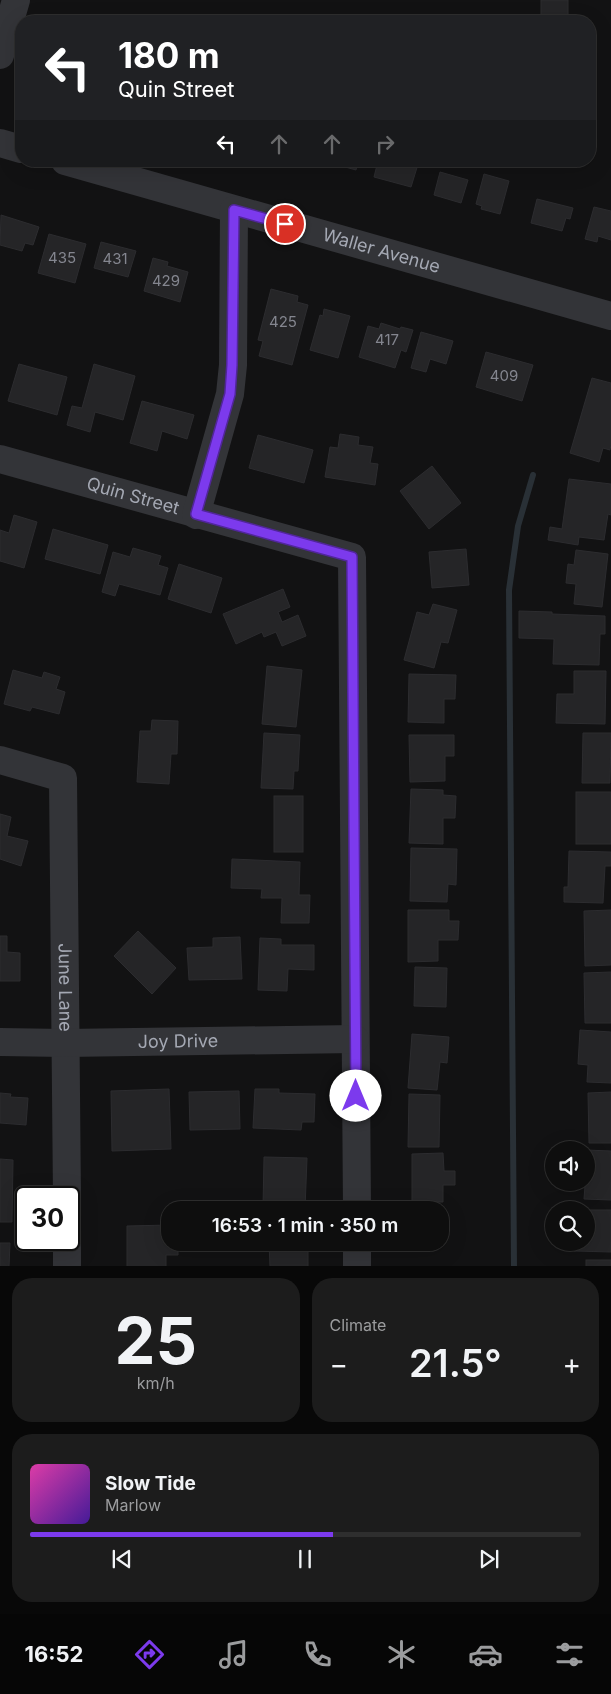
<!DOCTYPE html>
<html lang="en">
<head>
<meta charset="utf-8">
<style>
  body { margin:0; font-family:Inter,sans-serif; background:#1c1c1c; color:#f1f3f6; height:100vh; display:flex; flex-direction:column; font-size:19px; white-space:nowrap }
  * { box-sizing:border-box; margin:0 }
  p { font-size:16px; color:#9b9c9e }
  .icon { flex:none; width:28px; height:28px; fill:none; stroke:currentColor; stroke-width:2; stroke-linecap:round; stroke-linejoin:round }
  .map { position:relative; height:1266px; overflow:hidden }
  .sheet { display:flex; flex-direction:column; gap:12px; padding:12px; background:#080808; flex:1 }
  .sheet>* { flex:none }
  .banner { position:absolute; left:15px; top:15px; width:581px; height:152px; border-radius:20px; box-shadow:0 5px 20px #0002,0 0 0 1px #2e2e2e; background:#202124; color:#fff; overflow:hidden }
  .controls { position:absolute; left:545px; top:1141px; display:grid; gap:10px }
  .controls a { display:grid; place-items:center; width:50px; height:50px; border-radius:50%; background:#0e0e0e; box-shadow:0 5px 20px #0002,0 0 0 1px #2e2e2e; font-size:25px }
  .speed { position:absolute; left:15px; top:1186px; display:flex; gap:10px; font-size:25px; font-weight:700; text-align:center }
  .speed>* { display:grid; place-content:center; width:65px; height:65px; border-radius:50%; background:#0e0e0e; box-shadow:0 5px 20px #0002,0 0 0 1px #2e2e2e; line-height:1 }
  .speed .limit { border:2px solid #111; border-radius:8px; background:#fff; color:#111 }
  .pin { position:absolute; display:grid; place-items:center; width:42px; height:42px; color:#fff; margin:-21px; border:2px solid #fff; border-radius:50%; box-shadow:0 1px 5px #0007 }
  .me { position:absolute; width:55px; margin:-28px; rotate:0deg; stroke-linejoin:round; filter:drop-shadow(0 0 4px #0008) }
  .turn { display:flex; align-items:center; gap:18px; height:105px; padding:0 20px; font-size:22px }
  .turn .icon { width:65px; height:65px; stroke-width:2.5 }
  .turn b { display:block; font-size:35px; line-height:42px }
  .lanes { display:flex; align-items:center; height:48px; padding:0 20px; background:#0003; justify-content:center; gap:25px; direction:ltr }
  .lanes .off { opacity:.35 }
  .big { font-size:38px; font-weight:600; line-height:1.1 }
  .sheet .widget { flex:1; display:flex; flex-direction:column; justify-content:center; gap:8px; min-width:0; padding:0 18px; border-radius:20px; background:#1c1c1c }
  .sheet .dial { align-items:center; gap:0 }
  .dial b { font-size:65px; line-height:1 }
  .song { display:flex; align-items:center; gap:15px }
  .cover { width:60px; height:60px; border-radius:8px; background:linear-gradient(135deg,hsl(320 70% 55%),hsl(260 70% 35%)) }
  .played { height:5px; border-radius:2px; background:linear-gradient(90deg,#7c3aed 55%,#2e2e2e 55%) }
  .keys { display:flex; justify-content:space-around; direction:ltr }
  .heat { display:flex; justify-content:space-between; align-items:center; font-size:28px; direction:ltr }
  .sheet .tiles { flex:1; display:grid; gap:12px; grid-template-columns:1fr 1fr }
  .widget:last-child { grid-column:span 2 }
  .trip { position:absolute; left:161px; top:1201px; width:288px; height:50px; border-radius:20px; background:#0e0e0e; box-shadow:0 5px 20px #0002,0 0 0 1px #2e2e2e; font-weight:600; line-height:50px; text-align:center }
  .tab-bar { display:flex; height:80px; justify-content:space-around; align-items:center; background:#060606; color:#9b9c9e }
  .tab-bar .icon { width:35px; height:35px }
  .tab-bar .selected { color:#7c3aed }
  .tab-bar b { font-size:22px; color:#f1f3f6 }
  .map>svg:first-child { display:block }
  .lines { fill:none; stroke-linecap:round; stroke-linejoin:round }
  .stream { stroke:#293036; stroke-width:6 }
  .building { fill:#252527; stroke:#2c2c2f }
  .minor { stroke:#333438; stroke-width:28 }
  .route-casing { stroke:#51269a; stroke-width:12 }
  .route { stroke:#7c3aed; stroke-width:9 }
  .labels { text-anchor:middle; stroke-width:5; stroke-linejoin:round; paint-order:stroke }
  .number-label { font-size:15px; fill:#84868f }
  .street-label { font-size:18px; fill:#a4a8b3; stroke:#0d0d0e }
</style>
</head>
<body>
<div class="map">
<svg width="611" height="1267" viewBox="0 0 611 1267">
  <rect width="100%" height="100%" fill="#121213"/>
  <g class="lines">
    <path class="stream" d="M514 1267 509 590 518 526 533 475"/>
  </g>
  <g class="building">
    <rect x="541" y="0" width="27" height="21"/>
    <path d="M324 161H358L356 170Z"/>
    <path d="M378 161H419L411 187 374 177Z"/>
    <path d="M440 172 468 180 461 203 434 195Z"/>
    <path d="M484 174 509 181 500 214 481 209 482 206 476 204Z"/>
    <path d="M537 199 573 208 570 219 566 218 562 231 531 223Z"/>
    <path d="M594 207 611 211V240L598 236 597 242 585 239Z"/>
    <path d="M1 215 39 227 33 245 25 243 22 251 0 245Z"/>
    <path d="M49 234 86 244 75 283 38 273Z"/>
    <path d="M101 242 136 251 128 277 94 268Z"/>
    <path d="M153 258 168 262 167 266 188 272 180 302 144 291Z"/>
    <path d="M271 289 298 296 297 302 308 305 292 365 259 356 263 341 258 340Z"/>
    <path d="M324 309 350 316 338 358 310 350 320 315 323 316Z"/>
    <path d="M381 323 400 329 401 327 413 330 406 352 401 350 395 368 359 357 368 326 379 329Z"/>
    <path d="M421 332 453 341 446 364 430 359 426 372 411 368Z"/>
    <path d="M486 352 533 365 522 401 476 387Z"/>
    <path d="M19 364 67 377 57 415 8 401Z"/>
    <path d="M94 364 135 376 123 420 95 412 90 432 67 425 72 406 82 408Z"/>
    <path d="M592 378 611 383V445L610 450 603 448 599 462 570 453Z"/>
    <path d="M142 401 194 415 187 439 162 431 157 451 130 443Z"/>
    <path d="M340 434 359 437 358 445 373 447 370 463 378 464 375 485 325 477 330 447 338 448Z"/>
    <path d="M258 435 313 450 304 483 249 468Z"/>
    <path d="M432 466 461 503 429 529 400 491Z"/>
    <path d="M569 479 611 484V515L608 514 604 540 579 537 578 545 548 540 550 527 562 529Z"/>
    <path d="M14 515 37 522 24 568 0 561V530L9 533Z"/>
    <path d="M53 529 108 545 100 574 45 559Z"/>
    <path d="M133 548 161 556 158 565 168 568 160 595 119 584 115 596 102 592 113 552 130 557Z"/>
    <path d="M466 549 469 585 432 588 429 552Z"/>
    <path d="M576 550 608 554 602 607 574 604 576 584 566 583 568 564 574 565Z"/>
    <path d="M179 564 222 578 211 613 168 599Z"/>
    <path d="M283 589 290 607 278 612 282 622 298 615 306 636 282 646 276 632 264 637 262 632 236 644 223 614Z"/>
    <path d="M433 604 457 610 448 643 441 642 434 668 404 660 417 612 429 615Z"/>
    <path d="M519 611 552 612V614L605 616V634H600L599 665 553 664 554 639 519 638Z"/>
    <path d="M267 666 302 670 296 727 262 724Z"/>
    <path d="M13 670 42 678 44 672 60 677 56 689 65 692 59 714 32 707 30 711 4 704Z"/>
    <path d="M574 671H606L605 724 556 723 557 694H574Z"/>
    <path d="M409 674 456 675 455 699H444V723L408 722Z"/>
    <path d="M152 720 178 721 177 754H171L169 784 137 782 140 731H151Z"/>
    <path d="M264 733 300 735 298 771H294L293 789 261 788Z"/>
    <path d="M583 733H611L610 783H582Z"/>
    <path d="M409 735H454V756H445V781L410 782Z"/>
    <path d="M411 789 443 790V795L456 796 455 818H443V844L409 843Z"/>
    <rect x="576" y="792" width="35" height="52"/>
    <rect x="274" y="796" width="29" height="56"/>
    <path d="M0 814 11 817 7 836 28 841 21 866 0 859Z"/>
    <path d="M411 848 457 849 456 885 448 884 447 902 410 901Z"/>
    <path d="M569 851 611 852V866H605L603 903 564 902V887H568Z"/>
    <path d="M232 859 300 862 299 895H310L309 923H281L282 898H261L262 889 231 888Z"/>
    <path d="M408 910H449V921H459L458 940H438V961L408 962Z"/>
    <path d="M611 910V965L585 966 584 911Z"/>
    <path d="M138 931 176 968 152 994 114 956Z"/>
    <path d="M0 936H7V952L20 953V981H0Z"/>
    <path d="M240 937 242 979 189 980 187 948 213 947V938Z"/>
    <path d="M260 938 281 939V945H314V970L288 969 287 991 258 990Z"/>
    <path d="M415 967 447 968 446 1007 414 1006Z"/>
    <path d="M611 972V1023H585L584 973Z"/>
    <path d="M580 1030 611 1032V1083L587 1082 588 1065 578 1064Z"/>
    <path d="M412 1034 449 1037 447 1063 440 1062 437 1090 408 1088Z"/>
    <path d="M169 1089 171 1149 112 1151 111 1091Z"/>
    <path d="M255 1089H279V1093L315 1094 314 1122H302L301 1130 253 1128Z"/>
    <path d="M239 1091 240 1129 190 1130 189 1092Z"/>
    <path d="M611 1092V1143H589L588 1093Z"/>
    <path d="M0 1093 11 1094 10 1097 28 1098 26 1125 0 1123Z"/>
    <path d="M409 1094 440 1095 439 1147H408Z"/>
    <path d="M586 1150 611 1151V1200L584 1199 585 1186 573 1185V1182H586Z"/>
    <path d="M443 1153 444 1171H455V1185H443V1202H412V1154Z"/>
    <path d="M264 1157 307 1158 305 1209 263 1208Z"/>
    <path d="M0 1159 13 1160 12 1222H0Z"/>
    <path d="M574 1210H611V1252L574 1251V1242H586V1210Z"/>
    <path d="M170 1225V1242H178V1255H166V1267H127V1226Z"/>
    <path d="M269 1242H308V1267H270Z"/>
    <path d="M0 1243H10L9 1267H0Z"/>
    <rect x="586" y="1260" width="25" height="7"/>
  </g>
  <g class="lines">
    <g class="minor">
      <path d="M0 55 16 0"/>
      <path d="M0 143 21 149"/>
      <path id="s1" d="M65 161 611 316"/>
      <path id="s2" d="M0 459 352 557 357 1210"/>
      <path d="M196 515 230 394 233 365 234 210"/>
      <path id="s3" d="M0 760 63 778 67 1198"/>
      <path id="s4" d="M0 1042 65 1043 355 1039"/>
      <path d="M67 1240V1267"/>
      <path d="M357 1242V1267"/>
    </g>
  </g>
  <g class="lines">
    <g class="route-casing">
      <path id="route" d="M285 224 234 210 232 365 230 394 196 514 352 557 356 1096"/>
    </g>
    <use href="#route" class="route"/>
  </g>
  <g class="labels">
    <g class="number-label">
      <text x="62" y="263">435</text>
      <text x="115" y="264">431</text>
      <text x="166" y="286">429</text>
      <text x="283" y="327">425</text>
      <text x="387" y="345">417</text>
      <text x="504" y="381">409</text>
    </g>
    <g class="street-label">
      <text dy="6" stroke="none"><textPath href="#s1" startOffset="329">Waller Avenue</textPath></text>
      <text dy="6" stroke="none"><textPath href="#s2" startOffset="138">Quin Street</textPath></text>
      <text dy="6" stroke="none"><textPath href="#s3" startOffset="275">June Lane</textPath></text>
      <text dy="6" stroke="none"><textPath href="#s4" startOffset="178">Joy Drive</textPath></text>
    </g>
  </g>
</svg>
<div class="controls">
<a><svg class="icon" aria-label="sound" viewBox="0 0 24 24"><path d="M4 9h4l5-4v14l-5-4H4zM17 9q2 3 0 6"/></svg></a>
<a><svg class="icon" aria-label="search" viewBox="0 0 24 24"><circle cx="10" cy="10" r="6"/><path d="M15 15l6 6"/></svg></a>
</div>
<div class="speed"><div class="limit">30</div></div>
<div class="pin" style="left:285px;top:224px;background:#d93025"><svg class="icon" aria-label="arrive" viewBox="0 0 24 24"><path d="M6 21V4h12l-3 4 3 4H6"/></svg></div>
<svg class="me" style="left:356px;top:1096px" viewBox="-20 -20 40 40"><circle r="19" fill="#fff"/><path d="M0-13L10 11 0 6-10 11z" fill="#7c3aed"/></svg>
<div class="trip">16:53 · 1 min · 350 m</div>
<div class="banner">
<div class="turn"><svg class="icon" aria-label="left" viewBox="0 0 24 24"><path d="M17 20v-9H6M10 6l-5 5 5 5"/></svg><div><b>180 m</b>Quin Street</div></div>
<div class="lanes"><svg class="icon" aria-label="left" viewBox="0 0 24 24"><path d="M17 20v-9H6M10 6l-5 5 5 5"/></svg><svg class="icon off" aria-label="ahead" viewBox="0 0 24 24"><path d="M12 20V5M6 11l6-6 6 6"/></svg><svg class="icon off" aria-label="ahead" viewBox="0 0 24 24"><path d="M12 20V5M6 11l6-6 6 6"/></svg><svg class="icon off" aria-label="right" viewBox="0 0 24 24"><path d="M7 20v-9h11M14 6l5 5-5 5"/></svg></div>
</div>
</div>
<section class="sheet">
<div class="tiles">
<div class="widget dial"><b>25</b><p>km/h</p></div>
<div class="widget"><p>Climate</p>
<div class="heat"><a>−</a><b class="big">21.5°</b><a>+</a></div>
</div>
<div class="widget">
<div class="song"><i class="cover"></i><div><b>Slow Tide</b><p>Marlow</p></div></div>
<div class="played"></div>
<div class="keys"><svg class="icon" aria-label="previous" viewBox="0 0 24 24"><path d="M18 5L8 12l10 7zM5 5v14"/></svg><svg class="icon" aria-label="pause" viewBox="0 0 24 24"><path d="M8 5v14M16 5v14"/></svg><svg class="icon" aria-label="next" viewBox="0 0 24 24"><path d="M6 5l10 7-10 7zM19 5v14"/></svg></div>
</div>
</div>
</section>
<nav class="tab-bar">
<b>16:52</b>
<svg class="icon selected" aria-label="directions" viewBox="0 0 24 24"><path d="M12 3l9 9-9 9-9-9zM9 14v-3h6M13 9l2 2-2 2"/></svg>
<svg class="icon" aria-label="music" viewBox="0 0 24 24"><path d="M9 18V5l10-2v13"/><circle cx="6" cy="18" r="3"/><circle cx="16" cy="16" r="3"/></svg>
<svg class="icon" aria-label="phone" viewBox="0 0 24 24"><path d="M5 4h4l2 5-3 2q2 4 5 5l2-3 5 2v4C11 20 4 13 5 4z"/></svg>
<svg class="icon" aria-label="climate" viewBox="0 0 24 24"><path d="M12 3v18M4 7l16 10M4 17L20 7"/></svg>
<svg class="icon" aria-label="car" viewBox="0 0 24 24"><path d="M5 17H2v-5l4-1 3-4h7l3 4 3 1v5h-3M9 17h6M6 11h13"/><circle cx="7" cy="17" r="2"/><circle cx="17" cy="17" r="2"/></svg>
<svg class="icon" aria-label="filters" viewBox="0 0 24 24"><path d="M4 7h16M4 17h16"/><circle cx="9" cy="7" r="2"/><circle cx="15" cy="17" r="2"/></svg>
</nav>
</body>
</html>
